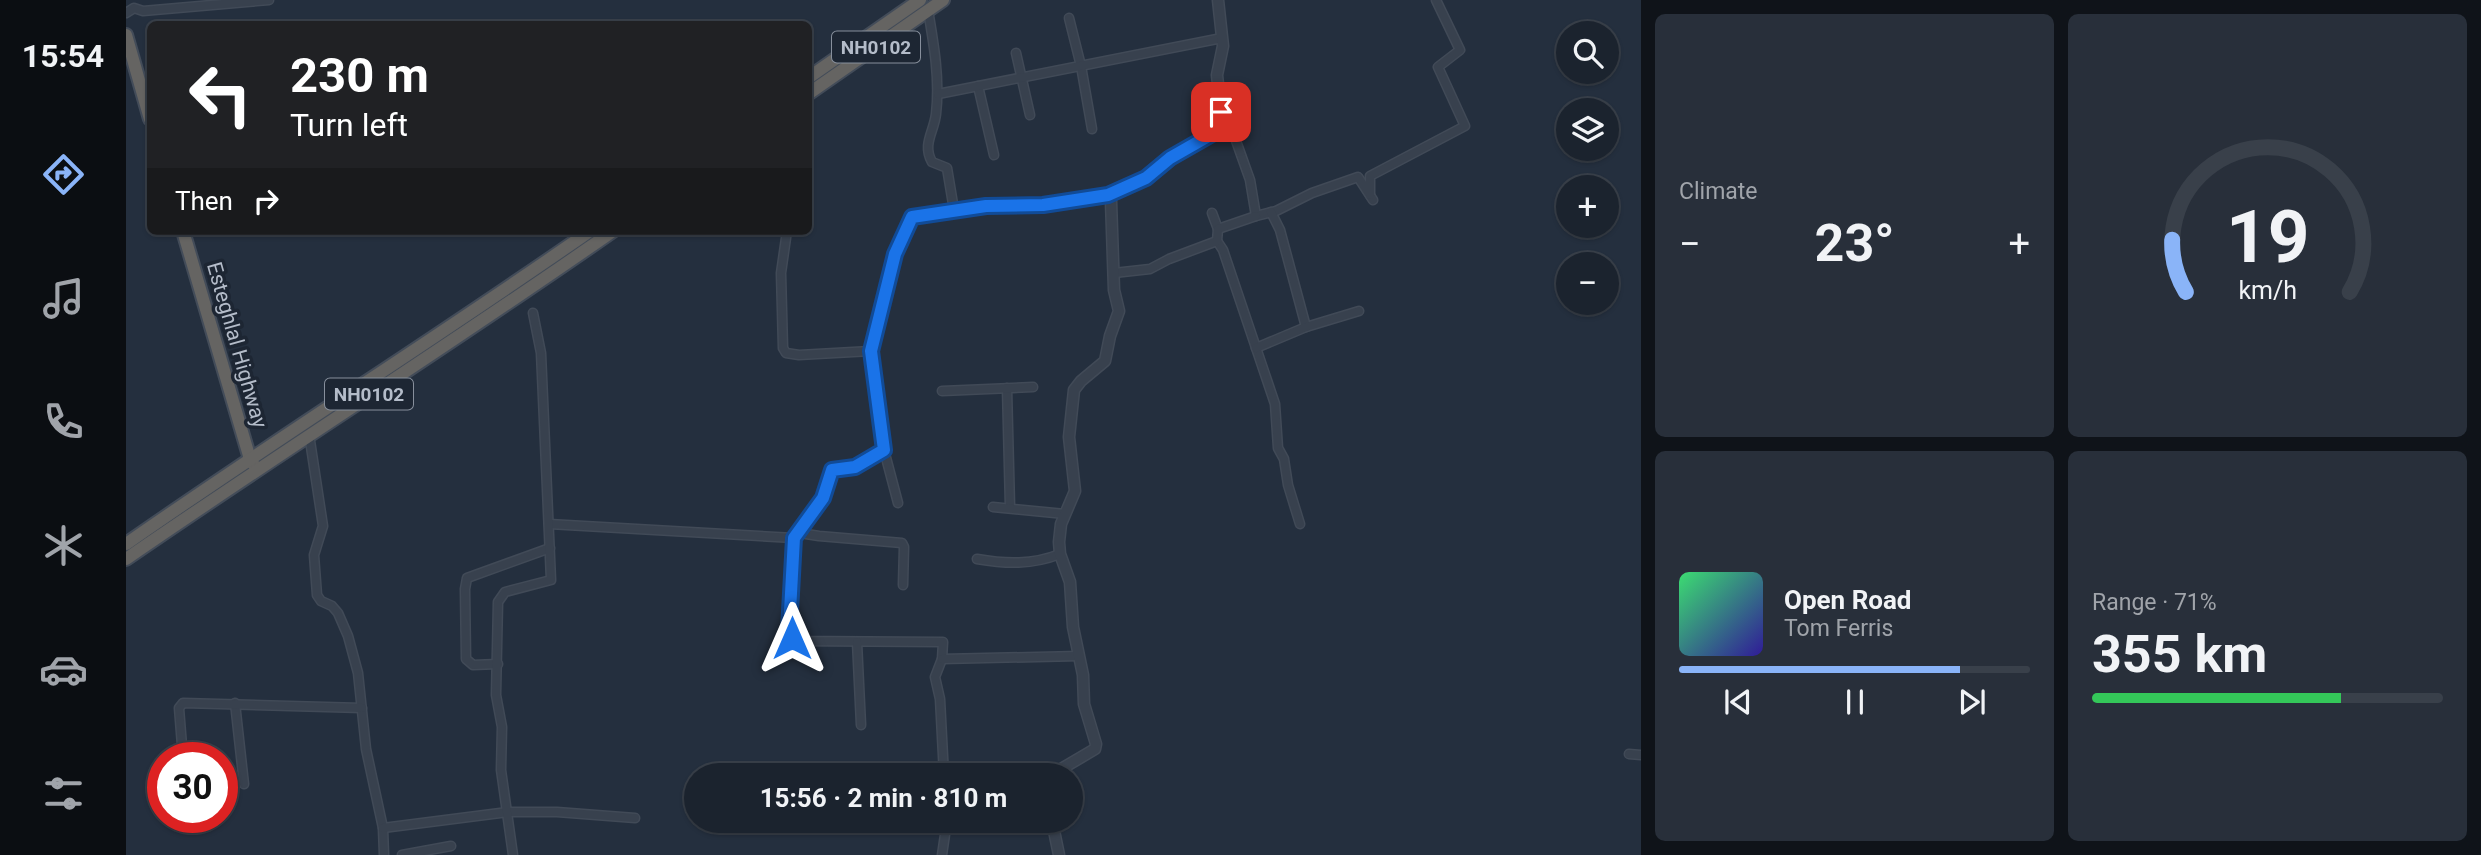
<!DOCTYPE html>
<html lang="en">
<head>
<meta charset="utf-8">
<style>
  body { margin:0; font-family:Roboto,sans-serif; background:#282f3a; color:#f1f3f6; height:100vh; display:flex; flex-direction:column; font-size:26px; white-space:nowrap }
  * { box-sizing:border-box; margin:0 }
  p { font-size:23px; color:#a0a4aa }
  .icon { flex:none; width:38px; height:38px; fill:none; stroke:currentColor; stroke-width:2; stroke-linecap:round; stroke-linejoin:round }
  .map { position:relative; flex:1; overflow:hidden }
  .details { display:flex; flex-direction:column; gap:14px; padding:14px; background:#0f1319; width:840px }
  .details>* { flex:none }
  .guide { position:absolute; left:21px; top:21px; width:665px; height:214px; border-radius:10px; box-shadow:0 2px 5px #0004,0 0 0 2px #39404a; background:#202124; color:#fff; overflow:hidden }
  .tools { position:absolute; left:1430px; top:21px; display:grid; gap:14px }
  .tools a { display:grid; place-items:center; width:63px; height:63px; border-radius:50%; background:#1b232e; box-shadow:0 2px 5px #0004,0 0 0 2px #39404a; font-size:35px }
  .speed { position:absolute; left:21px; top:742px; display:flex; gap:14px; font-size:35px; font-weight:700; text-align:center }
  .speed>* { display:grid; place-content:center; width:91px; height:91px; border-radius:50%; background:#1b232e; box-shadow:0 2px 5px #0004,0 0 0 2px #39404a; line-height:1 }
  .speed .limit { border:10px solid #d22; background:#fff; color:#111 }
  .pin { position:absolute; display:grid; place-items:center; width:60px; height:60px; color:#fff; margin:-30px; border-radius:14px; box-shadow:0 4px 10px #0006 }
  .me { position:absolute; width:77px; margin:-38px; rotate:0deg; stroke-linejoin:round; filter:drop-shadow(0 0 5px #0008) }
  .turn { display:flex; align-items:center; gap:24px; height:147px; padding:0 28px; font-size:32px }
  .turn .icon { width:91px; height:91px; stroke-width:2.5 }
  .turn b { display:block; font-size:49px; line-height:60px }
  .then { display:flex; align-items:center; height:66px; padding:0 28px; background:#0003; gap:14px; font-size:26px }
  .big { font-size:52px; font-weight:700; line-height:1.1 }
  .details .tile { flex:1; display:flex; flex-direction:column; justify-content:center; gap:10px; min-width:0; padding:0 24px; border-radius:10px; background:#282f3a }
  .details .dial { align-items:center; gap:0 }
  .dial svg { height:182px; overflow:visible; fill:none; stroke:#39404a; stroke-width:7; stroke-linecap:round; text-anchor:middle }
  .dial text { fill:#f1f3f6; stroke:none }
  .song { display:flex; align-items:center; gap:21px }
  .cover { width:84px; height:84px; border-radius:10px; background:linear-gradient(135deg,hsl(140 70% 55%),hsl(250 70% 35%)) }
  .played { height:7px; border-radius:4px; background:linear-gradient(90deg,#8ab4f8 80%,#39404a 80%) }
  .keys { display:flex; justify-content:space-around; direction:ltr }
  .heat { display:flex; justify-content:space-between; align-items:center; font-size:38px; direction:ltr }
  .charge { height:10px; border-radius:5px; background:linear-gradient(90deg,#34c759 71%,#39404a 0) }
  .details .tiles { flex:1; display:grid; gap:14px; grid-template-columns:repeat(2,1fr) }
  .trip { position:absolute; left:558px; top:763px; width:399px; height:70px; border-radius:35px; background:#1b232e; box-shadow:0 2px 5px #0004,0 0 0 2px #39404a; font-weight:700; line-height:70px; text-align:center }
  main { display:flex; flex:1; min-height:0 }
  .tabs { display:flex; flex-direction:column; width:126px; justify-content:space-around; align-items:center; background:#0b0e12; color:#a0a4aa }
  .tabs .icon { width:49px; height:49px }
  .tabs .on { color:#8ab4f8 }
  .tabs b { font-size:32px; color:#f1f3f6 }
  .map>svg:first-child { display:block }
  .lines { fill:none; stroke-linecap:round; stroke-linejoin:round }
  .minor-casing { stroke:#414a57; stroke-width:11 }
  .tertiary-casing { stroke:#414a57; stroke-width:13 }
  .trunk-casing { stroke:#434c59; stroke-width:16 }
  .minor { stroke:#38414e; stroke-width:8 }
  .tertiary { stroke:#38414e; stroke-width:10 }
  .trunk { stroke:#656462; stroke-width:12 }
  .route-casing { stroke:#114b97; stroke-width:18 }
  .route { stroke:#1a73e8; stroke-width:12 }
  .labels { text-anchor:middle; stroke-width:7; stroke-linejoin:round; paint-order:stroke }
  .shield { fill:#1d2633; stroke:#878f9c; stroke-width:2 }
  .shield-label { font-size:19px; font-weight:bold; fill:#b4bcc9 }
  .street-label { font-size:21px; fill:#b4bcc9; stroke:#1d2633 }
</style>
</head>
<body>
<main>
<nav class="tabs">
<b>15:54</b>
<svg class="icon on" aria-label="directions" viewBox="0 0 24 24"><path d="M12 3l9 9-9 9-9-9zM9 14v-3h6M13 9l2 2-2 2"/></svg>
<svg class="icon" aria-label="music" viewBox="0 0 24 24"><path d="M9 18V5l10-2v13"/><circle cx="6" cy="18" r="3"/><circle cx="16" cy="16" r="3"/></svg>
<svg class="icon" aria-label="phone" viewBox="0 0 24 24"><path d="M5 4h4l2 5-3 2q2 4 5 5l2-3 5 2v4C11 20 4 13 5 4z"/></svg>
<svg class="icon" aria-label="climate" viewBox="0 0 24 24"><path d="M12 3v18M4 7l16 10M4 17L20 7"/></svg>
<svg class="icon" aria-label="car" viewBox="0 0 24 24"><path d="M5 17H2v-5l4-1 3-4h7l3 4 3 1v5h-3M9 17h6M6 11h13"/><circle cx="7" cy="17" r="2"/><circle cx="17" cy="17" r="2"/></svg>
<svg class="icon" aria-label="filters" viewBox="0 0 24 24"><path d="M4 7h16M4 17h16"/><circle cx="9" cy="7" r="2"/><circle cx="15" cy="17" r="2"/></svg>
</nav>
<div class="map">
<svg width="1515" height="855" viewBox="0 0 1515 855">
  <rect width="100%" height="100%" fill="#242f3e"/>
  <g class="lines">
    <g class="minor-casing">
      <g id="minor">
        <path d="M802 10C808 45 814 80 810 114 808 132 796 144 806 162L821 168 828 210"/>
        <path d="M0 13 8 8 17 11 143 0"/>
        <path d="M943 18 955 66 966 129"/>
        <path d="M890 53 904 115"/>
        <path d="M852 86 868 155"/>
        <path d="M812 94 1096 38"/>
        <path d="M1094 117 1104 124 1124 180 1130 216 1150 211 1186 193 1232 177 1247 200"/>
        <path d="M1244 195V176L1339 126 1312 67 1334 50 1310 0"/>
        <path d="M1145 212 1154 230 1180 327"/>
        <path d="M1086 213 1092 229"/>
        <path d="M661 231 655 273 657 348 660 353 673 355 745 351"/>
        <path d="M1091 241 1097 250 1149 404 1152 448 1158 459 1162 485 1174 524"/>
        <path d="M988 273 1024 269 1043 259 1091 241 1092 229 1130 216"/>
        <path d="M1130 348 1180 327 1233 311"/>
        <path d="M881 388 884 507"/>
        <path d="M816 391 907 387"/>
        <path d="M183 434 197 526 188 555 191 595 195 601 206 606 212 613 222 636 232 673 240 749 257 828 258 855"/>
        <path d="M758 450 729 467 706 470 697 498 668 538 663 630 667 641 817 642 816 659 809 677 814 699 818 775"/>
        <path d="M772 503 758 450 745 351 769 254 786 217 860 206H917L982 195"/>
        <path d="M867 507 939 514"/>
        <path d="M423 524 668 538"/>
        <path d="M675 529 680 534 693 536 776 543 778 547 777 585"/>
        <path d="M851 559C880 564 906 565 934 554"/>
        <path d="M731 642 735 725"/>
        <path d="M816 659 953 656"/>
        <path d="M372 664 347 665 340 659 339 589 341 578 424 548"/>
        <path d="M109 703 118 784"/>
        <path d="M1503 754 1515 755"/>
        <path d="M57 758 53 708 57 703 236 708"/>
        <path d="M257 828 382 812H431L509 818"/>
        <path d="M276 855 325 846"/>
        <path d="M387 855 375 770 376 727 370 695 372 602 379 592 425 580 415 353 407 313"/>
        <path d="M816 855 821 821"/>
      </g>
    </g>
    <g class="tertiary-casing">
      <g id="tertiary">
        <path d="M925 775 969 749 970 744 958 704 957 675 947 627 944 582 934 554 933 542 935 524 949 491 943 437 948 390 955 381 979 361 984 336 993 311 988 290 985 201 982 195 1020 178 1044 157 1086 134 1093 124 1095 112 1091 75 1097 46 1092 0"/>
        <path d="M926 821 933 855"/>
      </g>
    </g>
    <g class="trunk-casing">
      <g id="trunk">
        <path d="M0 35 24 119"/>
        <path d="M682 78 794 0"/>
        <path d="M682 94 817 0"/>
        <path d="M57 231 124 459 128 465"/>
        <path d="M0 544C153 437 311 338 464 231"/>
        <path d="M0 559C161 448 327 343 487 231"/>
      </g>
    </g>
    <use href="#minor" class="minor"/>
    <use href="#tertiary" class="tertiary"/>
    <use href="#trunk" class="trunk"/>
  </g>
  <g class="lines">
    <g class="route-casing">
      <path id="route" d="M666 638 663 630 668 538 697 498 706 470 729 467 758 450 745 351 769 254 786 217 860 206 917 205 982 195 1020 178 1044 158 1086 134 1093 124 1095 112"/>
    </g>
    <use href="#route" class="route"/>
  </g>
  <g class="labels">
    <g class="shield">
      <rect x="706" y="31.5" width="88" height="31" rx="5"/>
      <rect x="199" y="378.5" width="88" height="31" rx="5"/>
    </g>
    <g class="shield-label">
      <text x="750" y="54">NH0102</text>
      <text x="243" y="401">NH0102</text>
    </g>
    <g class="street-label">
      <text transform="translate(111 345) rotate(74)" y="7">Esteghlal Highway</text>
    </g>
  </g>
</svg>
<div class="tools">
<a><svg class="icon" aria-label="search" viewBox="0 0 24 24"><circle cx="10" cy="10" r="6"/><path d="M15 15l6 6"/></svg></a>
<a><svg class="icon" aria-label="layers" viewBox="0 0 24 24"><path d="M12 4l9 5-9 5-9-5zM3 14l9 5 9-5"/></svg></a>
<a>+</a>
<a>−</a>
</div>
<div class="speed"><div class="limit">30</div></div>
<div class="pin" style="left:1095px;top:112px;background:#d93025"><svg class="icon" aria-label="arrive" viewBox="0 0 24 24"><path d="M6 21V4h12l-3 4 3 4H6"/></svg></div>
<svg class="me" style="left:666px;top:638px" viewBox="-20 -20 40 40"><path d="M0-17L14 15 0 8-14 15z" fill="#1a73e8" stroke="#fff" stroke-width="4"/></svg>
<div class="trip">15:56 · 2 min · 810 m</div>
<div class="guide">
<div class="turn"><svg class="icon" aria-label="left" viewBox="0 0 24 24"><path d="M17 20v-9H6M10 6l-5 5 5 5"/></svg><div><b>230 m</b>Turn left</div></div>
<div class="then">Then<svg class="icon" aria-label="right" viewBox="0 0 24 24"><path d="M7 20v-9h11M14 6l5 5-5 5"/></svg></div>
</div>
</div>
<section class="details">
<div class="tiles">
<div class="tile"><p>Climate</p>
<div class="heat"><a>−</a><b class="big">23°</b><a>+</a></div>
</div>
<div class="tile dial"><svg viewBox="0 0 100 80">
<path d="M14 69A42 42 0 1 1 86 69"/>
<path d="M14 69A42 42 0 0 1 8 46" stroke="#8ab4f8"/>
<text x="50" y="56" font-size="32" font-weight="700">19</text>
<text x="50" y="72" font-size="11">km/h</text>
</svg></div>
<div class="tile">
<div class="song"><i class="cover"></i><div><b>Open Road</b><p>Tom Ferris</p></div></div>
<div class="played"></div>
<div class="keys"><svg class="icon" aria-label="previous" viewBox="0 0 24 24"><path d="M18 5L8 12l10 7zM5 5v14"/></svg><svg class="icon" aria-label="pause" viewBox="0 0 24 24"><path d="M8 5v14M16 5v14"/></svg><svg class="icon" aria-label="next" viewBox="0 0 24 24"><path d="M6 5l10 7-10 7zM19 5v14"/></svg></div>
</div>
<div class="tile"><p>Range · 71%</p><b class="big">355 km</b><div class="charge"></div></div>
</div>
</section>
</main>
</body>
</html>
